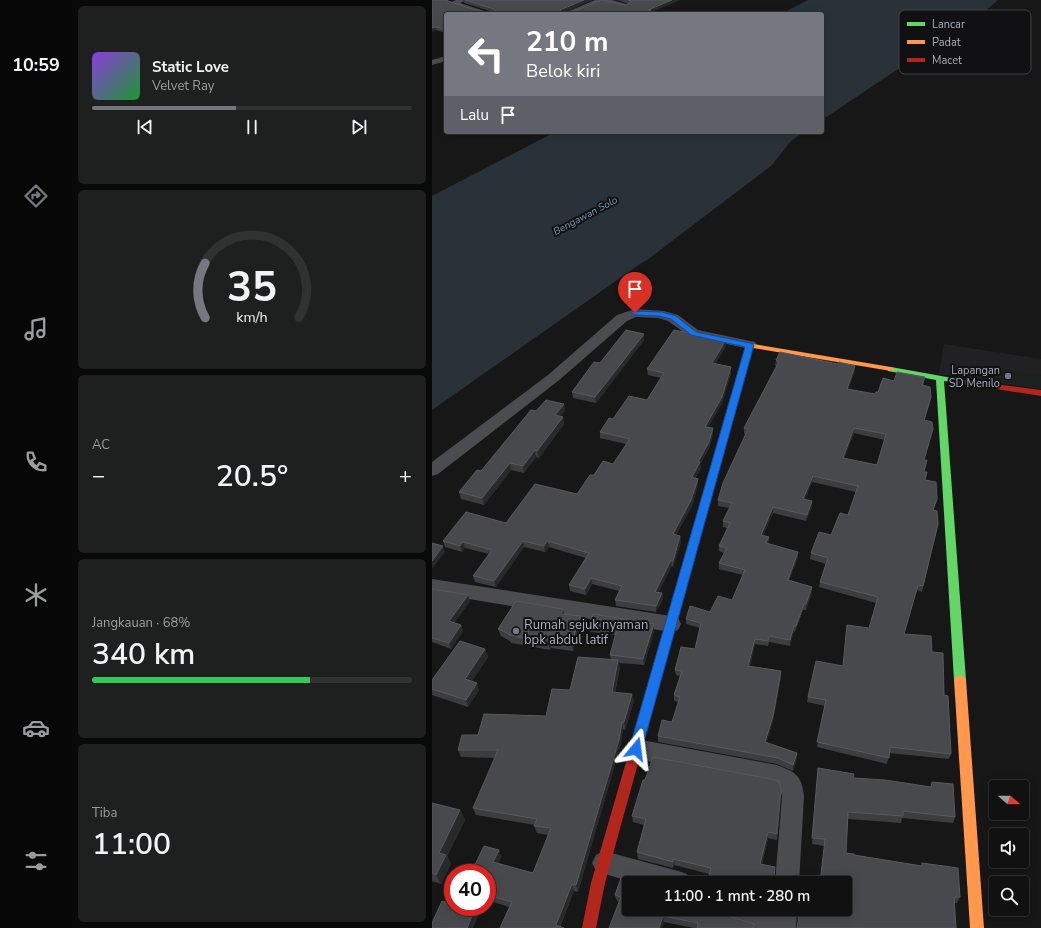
<!DOCTYPE html>
<html lang="id">
<head>
<meta charset="utf-8">
<style>
  body { margin:0; font-family:"Nunito Sans",sans-serif; background:#1e1f1f; color:#f1f3f6; height:100vh; display:flex; flex-direction:column; font-size:15px; white-space:nowrap }
  * { box-sizing:border-box; margin:0 }
  p { font-size:13px; color:#9c9d9f }
  .icon { flex:none; width:22px; height:22px; fill:none; stroke:currentColor; stroke-width:2; stroke-linecap:round; stroke-linejoin:round }
  .map { position:relative; flex:1; overflow:hidden }
  .side { display:flex; flex-direction:column; gap:6px; padding:6px; background:#090909; width:360px }
  .side>* { flex:none }
  .top-card { position:absolute; left:12px; top:12px; width:380px; height:122px; border-radius:4px; box-shadow:0 2px 10px #0003,0 0 0 1px #303131; background:#757880; color:#fff; overflow:hidden }
  .needle { width:26px; rotate:110deg }
  .buttons { position:absolute; left:557px; top:780px; display:grid; gap:8px }
  .buttons a { display:grid; place-items:center; width:40px; height:40px; border-radius:4px; background:#111; box-shadow:0 2px 10px #0003,0 0 0 1px #303131; font-size:20px }
  .speed { position:absolute; left:12px; top:864px; display:flex; gap:8px; font-size:20px; font-weight:700; text-align:center }
  .speed>* { display:grid; place-content:center; width:52px; height:52px; border-radius:50%; background:#111; box-shadow:0 2px 10px #0003,0 0 0 1px #303131; line-height:1 }
  .speed .limit { border:6px solid #d22; background:#fff; color:#111 }
  .pin { position:absolute; display:grid; place-items:center; width:34px; height:34px; color:#fff; margin:-41px -17px; border-radius:50% 50% 50% 0; rotate:-45deg; box-shadow:0 0 4px #0007 }
  .pin .icon { rotate:45deg }
  .me { position:absolute; width:44px; margin:-22px; rotate:16deg; stroke-linejoin:round; filter:drop-shadow(0 0 3px #0008) }
  .turn { display:flex; align-items:center; gap:14px; height:84px; padding:0 16px; font-size:18px }
  .turn .icon { width:52px; height:52px; stroke-width:2.5 }
  .turn b { display:block; font-size:28px; line-height:34px }
  .then { display:flex; align-items:center; height:38px; padding:0 16px; background:#0003; gap:8px; font-size:15px }
  .big { font-size:30px; font-weight:600; line-height:1.1 }
  .side .tile { flex:1; display:flex; flex-direction:column; justify-content:center; gap:6px; min-width:0; padding:0 14px; border-radius:6px; background:#1e1f1f }
  .side .dial { align-items:center; gap:0 }
  .dial svg { height:104px; overflow:visible; fill:none; stroke:#303131; stroke-width:7; stroke-linecap:round; text-anchor:middle }
  .dial text { fill:#f1f3f6; stroke:none }
  .song { display:flex; align-items:center; gap:12px }
  .cover { width:48px; height:48px; border-radius:6px; background:linear-gradient(135deg,hsl(270 70% 55%),hsl(130 70% 35%)) }
  .played { height:4px; border-radius:2px; background:linear-gradient(90deg,#757880 45%,#303131 45%) }
  .keys { display:flex; justify-content:space-around; direction:ltr }
  .heat { display:flex; justify-content:space-between; align-items:center; font-size:22px; direction:ltr }
  .charge { height:6px; border-radius:3px; background:linear-gradient(90deg,#34c759 68%,#303131 0) }
  .trip { position:absolute; left:190px; top:876px; width:230px; height:40px; border-radius:4px; background:#111; box-shadow:0 2px 10px #0003,0 0 0 1px #303131; font-weight:600; line-height:40px; text-align:center }
  main { display:flex; flex:1; min-height:0 }
  .tabs { display:flex; flex-direction:column; width:72px; justify-content:space-around; align-items:center; background:#070707; color:#9c9d9f }
  .tabs .icon { width:28px; height:28px }
  .tabs .active { color:#757880 }
  .tabs b { font-size:18px; color:#f1f3f6 }
  .map>svg:first-child { display:block }
  .built { fill:#212124 }
  .green { fill:#1b211c }
  .water { fill:#2a3239 }
  .lines { fill:none; stroke-linecap:round; stroke-linejoin:round }
  .street { fill:#4b4c50; fill-rule:evenodd }
  .fast { fill:#63d668; fill-rule:evenodd }
  .slow { fill:#ff974d; fill-rule:evenodd }
  .jam { fill:#b3261e; fill-rule:evenodd }
  .wall { fill:#3c3d40; fill-rule:evenodd }
  .shaded-wall { fill:#28292a }
  .building { fill:#48494d; stroke:#57595e; fill-rule:evenodd }
  .route { fill:#1a73e8; stroke:#114b97 }
  .poi-dot { fill:#757880; stroke:#111113; stroke-width:1.5 }
  .labels { text-anchor:middle; stroke-width:4; stroke-linejoin:round; paint-order:stroke }
  .far-water-label { font-size:10px; font-style:italic; fill:#7f9bb3; stroke:#111113 }
  .poi-label { font-size:11px; fill:#a8adb8; stroke:#111113; text-anchor:end }
  .near-poi-label { font-size:13px; fill:#a8adb8; stroke:#111113; text-anchor:start }
  .key { fill:#111113; stroke:#3e4045; stroke-width:1 }
  .key-label { font-size:11px; fill:#a8adb8 }
</style>
</head>
<body>
<main>
<nav class="tabs">
<b>10:59</b>
<svg class="icon active" aria-label="directions" viewBox="0 0 24 24"><path d="M12 3l9 9-9 9-9-9zM9 14v-3h6M13 9l2 2-2 2"/></svg>
<svg class="icon" aria-label="music" viewBox="0 0 24 24"><path d="M9 18V5l10-2v13"/><circle cx="6" cy="18" r="3"/><circle cx="16" cy="16" r="3"/></svg>
<svg class="icon" aria-label="phone" viewBox="0 0 24 24"><path d="M5 4h4l2 5-3 2q2 4 5 5l2-3 5 2v4C11 20 4 13 5 4z"/></svg>
<svg class="icon" aria-label="climate" viewBox="0 0 24 24"><path d="M12 3v18M4 7l16 10M4 17L20 7"/></svg>
<svg class="icon" aria-label="car" viewBox="0 0 24 24"><path d="M5 17H2v-5l4-1 3-4h7l3 4 3 1v5h-3M9 17h6M6 11h13"/><circle cx="7" cy="17" r="2"/><circle cx="17" cy="17" r="2"/></svg>
<svg class="icon" aria-label="filters" viewBox="0 0 24 24"><path d="M4 7h16M4 17h16"/><circle cx="9" cy="7" r="2"/><circle cx="15" cy="17" r="2"/></svg>
</nav>
<section class="side">
<div class="tile">
<div class="song"><i class="cover"></i><div><b>Static Love</b><p>Velvet Ray</p></div></div>
<div class="played"></div>
<div class="keys"><svg class="icon" aria-label="previous" viewBox="0 0 24 24"><path d="M18 5L8 12l10 7zM5 5v14"/></svg><svg class="icon" aria-label="pause" viewBox="0 0 24 24"><path d="M8 5v14M16 5v14"/></svg><svg class="icon" aria-label="next" viewBox="0 0 24 24"><path d="M6 5l10 7-10 7zM19 5v14"/></svg></div>
</div>
<div class="tile dial"><svg viewBox="0 0 100 80">
<path d="M14 69A42 42 0 1 1 86 69"/>
<path d="M14 69A42 42 0 0 1 14 27" stroke="#757880"/>
<text x="50" y="56" font-size="32" font-weight="700">35</text>
<text x="50" y="72" font-size="11">km/h</text>
</svg></div>
<div class="tile"><p>AC</p>
<div class="heat"><a>−</a><b class="big">20.5°</b><a>+</a></div>
</div>
<div class="tile"><p>Jangkauan · 68%</p><b class="big">340 km</b><div class="charge"></div></div>
<div class="tile"><p>Tiba</p><b class="big">11:00</b></div>
</section>
<div class="map">
<svg width="609" height="928" viewBox="0 0 609 928">
  <rect width="100%" height="100%" fill="#171717"/>
  <path class="built" d="M512 344 609 359V389L507 374Z"/>
  <path class="green" d="M544 366 609 375V387L543 377Z"/>
  <g class="water">
    <path d="M376 0H566L524 36 475 63 390 120V14H349Z"/>
    <path d="M123 132H372L359 141 339 166 215 260 208 264 0 410V196Z"/>
  </g>
  <g class="lines">
    <g class="street">
      <path d="M24 0H34L28 3 62 14H50L17 3Z"/>
      <path d="M163 0H180L198 5 194 7 170 2 140 14H130Z"/>
      <path d="M14 56V61L0 65V60Z"/>
      <path d="M203 309 232 311 246 315 266 330 323 342 325 345 323 348 318 349 257 336 236 321 226 318 204 317 195 321 126 381 6 474 0 476V462L116 375 185 315Z"/>
      <path d="M0 579 239 616 246 618 249 624 246 630 239 632 0 593Z"/>
      <path d="M204 739 345 765C363 772 370 775 372 796L367 883H343L350 796 348 788 344 785 204 759 196 756 193 749 196 742Z"/>
      <path d="M172 851 246 871 255 874 258 883H202L164 871 160 863 164 855Z"/>
      <path d="M287 909H365L364 928H321L290 918Z"/>
    </g>
    <g class="fast">
      <path d="M456 367H459L526 379 530 381 526 383 512 381 534 680 532 683 528 685 524 683 522 680 504 380 456 371 455 369Z"/>
      <path d="M303 395 307 398 260 566 259 569 255 570 251 569 250 566 299 398Z"/>
    </g>
    <g class="slow">
      <path d="M315 343 459 367 463 369 459 371 321 348 307 398 303 401 299 398Z"/>
      <path d="M255 562 259 563 260 566 213 738 211 742 207 743 203 742 201 738 250 566 251 563Z"/>
      <path d="M528 675 532 677 534 680 552 928H538L522 680 524 677Z"/>
    </g>
    <g class="jam">
      <path d="M523 379 609 390V396L526 383H523L522 381Z"/>
      <path d="M207 733 211 734 213 738 173 883 164 928H150L159 883 201 738 203 734Z"/>
    </g>
  </g>
  <g class="wall">
    <path d="M31 0H160L132 12H140L193 5 197 4 185 0H248L219 12V14H14V33L4 30 0 32 17 2 49 12H61L32 3Z"/>
    <path d="M212 340 164 403 141 398 140 392 168 363Z"/>
    <path d="M294 346 283 364 299 367V373L290 403 276 427 281 428V434L277 448 268 464 269 468 263 478 266 485 260 506 244 535 248 536 249 542 241 567 240 566 226 592 230 593 231 599 224 612 184 606 183 600 187 591 160 584 154 595 138 591 137 585 154 558 117 547 113 552 92 547 64 587 43 582 41 576 57 554 33 548 30 552 13 547 11 541 74 523 145 494 162 475 181 464 194 444 168 438V432L181 419 215 400 229 378 216 375 215 369Z"/>
    <path d="M344 360 423 371 416 389 443 394 462 381 492 382 491 386 498 403 492 420 501 429 492 460V472L493 480 506 524 490 592 485 590 472 634 500 652 512 695 519 754 517 759 457 753 455 764 385 747 393 706 375 702 376 697 411 666 414 631 437 628 444 603 387 587 388 582 394 564 378 559 379 553 399 535 416 515 424 492 380 482 373 500 380 501V507L374 521 341 513 331 535 337 543 336 544 366 552V557L357 580 380 587V592L374 610H371L363 632 362 631 358 646 337 642 336 646 323 644 318 666 349 671V677L341 721 334 743 365 753V758L361 771 345 764 226 742V736L240 722 246 702 242 701V695L248 676 244 675 243 670 263 649 268 628 254 624V619L278 612 300 600 311 575 287 569V563L292 553 287 551V546L295 528 291 527V521L297 508 286 506V500L314 434H312V428L344 366H343ZM422 433 453 440 445 465 412 458Z"/>
    <path d="M132 404 133 411 128 417H131L132 424 107 458 104 457 92 473 79 470 52 505 29 499 27 492 49 471 104 411Z"/>
    <path d="M0 589 38 601 22 623 29 625 31 631 19 649 0 642Z"/>
    <path d="M131 609 132 614 150 623 141 651 119 648 118 650 79 643 78 641 69 636 66 629Z"/>
    <path d="M157 625 222 631 212 665 187 663 188 668 183 693 202 701 193 730 191 729 188 747 146 892 142 891 128 927 68 928 77 907 55 900V873L67 850 69 857 66 864 101 873 116 835 105 833 102 826 103 825 44 815 41 808 63 758 29 757 26 750 46 735 114 716 138 690 179 660 178 655 184 635 158 632Z"/>
    <path d="M53 649 56 657 40 681 47 690 36 707 0 695V680Z"/>
    <path d="M386 768 421 778 499 787 500 782 523 817 521 823 470 818 469 823 416 819 414 853 422 855 489 866 490 863 528 897 525 903H522L366 926V909H413L392 846 380 844Z"/>
    <path d="M213 780 349 789 345 840 336 838 330 864 346 881 354 883H276V879L277 874 242 865 241 868 206 859 205 852 212 825 201 822 200 816Z"/>
    <path d="M0 803 28 810 33 820 15 856 19 864 9 884 0 881Z"/>
    <path d="M201 879H236L237 883H197L289 914 322 928H262L232 922 185 901 183 895Z"/>
  </g>
  <g class="shaded-wall">
    <path d="M152 0H160L129 14 128 10Z"/>
    <path d="M240 0H248L219 12V14H210L216 10Z"/>
    <path d="M4 27V30L0 32V28Z"/>
    <path d="M212 334V340L164 403 163 397Z"/>
    <path d="M294 340V346L280 369V363Z"/>
    <path d="M423 366V371L414 394 415 389Z"/>
    <path d="M299 367V373L290 403 273 433V427Z"/>
    <path d="M499 397 498 403 491 426 492 420Z"/>
    <path d="M132 404 133 411 124 422 123 415Z"/>
    <path d="M131 417 132 424 107 458 105 451Z"/>
    <path d="M281 428V434L277 448 268 464 269 468 261 483 260 477Z"/>
    <path d="M422 428V433L410 464 411 458Z"/>
    <path d="M103 450 104 457 92 473 91 466Z"/>
    <path d="M78 463 79 470 52 505 50 498Z"/>
    <path d="M381 476 380 482 371 505V499Z"/>
    <path d="M266 479V485L260 506 241 540V534Z"/>
    <path d="M380 501V507L374 521 375 515Z"/>
    <path d="M341 507V513L329 541V535Z"/>
    <path d="M248 536 249 542 241 567V561Z"/>
    <path d="M337 537V543L334 549V543Z"/>
    <path d="M91 541 92 547 64 587 62 581Z"/>
    <path d="M115 541 117 547 113 552 112 546Z"/>
    <path d="M31 542 33 548 30 552 28 546Z"/>
    <path d="M11 546 13 552 0 569V561Z"/>
    <path d="M366 552V557L355 586 356 580Z"/>
    <path d="M239 560 240 566 224 598 223 592Z"/>
    <path d="M159 578 160 584 154 595 153 589Z"/>
    <path d="M380 587V592L374 610V604Z"/>
    <path d="M230 593 231 599 224 612V606Z"/>
    <path d="M36 595 38 601 19 627 17 621Z"/>
    <path d="M372 604 371 610 363 632 364 626Z"/>
    <path d="M131 609 132 616 129 614Z"/>
    <path d="M149 616 150 623 141 651 139 644Z"/>
    <path d="M222 624V631L212 665 211 659Z"/>
    <path d="M29 625 31 631 19 649 17 643Z"/>
    <path d="M362 626V631L358 646V640Z"/>
    <path d="M323 639V644L316 672V666Z"/>
    <path d="M117 641 119 648 118 650 116 643Z"/>
    <path d="M53 649 56 657 36 687 33 679Z"/>
    <path d="M186 660 188 668 181 700 180 692Z"/>
    <path d="M349 671V677L341 721 333 748V742Z"/>
    <path d="M45 683 47 690 36 707 34 700Z"/>
    <path d="M200 694 202 701 193 730 192 722Z"/>
    <path d="M190 722 191 729 188 747 146 892 144 885Z"/>
    <path d="M365 753V758L361 771V765Z"/>
    <path d="M28 810 33 820 15 856 19 864 9 884 4 875 7 853Z"/>
    <path d="M336 832V838L328 870V864Z"/>
    <path d="M67 850 69 857 64 869 61 862Z"/>
    <path d="M241 859 242 865 241 868Z"/>
    <path d="M140 884 142 891 127 928 124 925Z"/>
    <path d="M44 907H50L41 928H35Z"/>
    <path d="M231 916 232 922 230 928H227Z"/>
  </g>
  <g class="building">
    <path d="M0 0H15L16 1 49 12H61L63 11 62 9 33 0H152L128 10 130 12H140L170 0 193 5 198 3 199 1 196 0H240L216 10H219L210 14H14V30L4 27 0 28Z"/>
    <path d="M194 330 212 334 163 397 140 392 162 362 168 363Z"/>
    <path d="M242 330 294 340 280 363 299 367 290 397 273 427 281 428 277 442 266 462H268L260 477 266 479 259 500 241 534 248 536 241 561 239 560 223 592 230 593 224 606 183 600 190 586 159 578 153 589 137 585 157 553 115 541 112 546 91 541 62 581 41 576 60 550 31 542 28 546 11 541 34 512 74 523 103 484 145 494 158 475H162L171 461 181 464 198 439 168 432 177 418 181 419 197 396 215 400 232 373 215 369Z"/>
    <path d="M348 352 406 364 407 362 423 366 415 389 443 394 444 392H446L451 378 462 381 465 372 493 377 490 385 498 387 499 397 492 420 500 422 501 429 492 460H495L492 472H495L493 480 504 482 505 499 501 510 505 511 506 524 491 586 486 585 472 634 499 636 500 652 511 653 512 695 516 696 519 754 458 747 457 758 385 742 394 700 376 697 384 661 411 666 415 625 437 628 446 597 388 582 396 558 379 553 387 532 399 535 408 513 416 515 426 486 381 476 371 499 380 501 375 515 341 507 329 535 337 537 334 543 366 552 356 580 380 587 374 604H372L364 626H362L358 640 337 636 336 641 323 639 316 666 349 671 341 716 333 742 365 753 361 765 346 758 226 736 230 720 240 722 248 697 242 695 250 671 243 670 249 647 263 649 269 623 254 619 258 606 278 612 286 596 300 600 313 570 287 563 295 548 287 546 298 523 291 521 300 503 286 500 291 483 316 429 312 428 347 362 344 360ZM422 428 454 434 445 465 411 458Z"/>
    <path d="M114 400 132 404 123 415 131 417 105 451 103 450 91 466 78 463 50 498 27 492 45 470 49 471 99 410 104 411Z"/>
    <path d="M0 543 11 546 0 561Z"/>
    <path d="M0 589 36 595 17 621 29 625 17 643 0 638Z"/>
    <path d="M84 601 131 609 129 614 149 616 139 644 117 641 116 643 77 635V634L66 629Z"/>
    <path d="M161 614 222 624 211 659 178 655 185 629 157 625Z"/>
    <path d="M28 641 53 649 33 679 45 683 34 700 0 689V680Z"/>
    <path d="M146 657 186 660 180 692 200 694 192 722H190L187 740 144 885 140 884 124 925 132 928H68L80 902 55 895V873H39L52 846 67 850 61 862 101 873 119 828 102 826 105 819 41 808 66 750H26L30 735H46L52 714 114 716 120 689 138 690Z"/>
    <path d="M221 757 344 780 347 782 349 789 345 834 336 832 328 864 343 867 342 877 346 878V881L354 883H292L276 879 279 868 241 859V862L205 852 214 819 200 816 211 780H213Z"/>
    <path d="M386 768 422 774 421 778 453 780 499 787 500 782 521 784 523 817 471 811V816L416 812 414 853 422 854V855L490 866V863L526 868 528 897H522L524 928H365L366 922 367 909H413V883H388L393 839 380 838Z"/>
    <path d="M0 803 28 810 7 853 14 855 4 875 0 873Z"/>
    <path d="M190 875 201 879H236L235 883H197V909H287L289 914 322 924 321 928H265L266 923 231 916 227 928H177L189 897 183 895Z"/>
    <path d="M10 901 21 904V907H44L35 928H0V923Z"/>
  </g>
  <path class="route" d="M200 311 230 312 244 316 264 332 318 343 322 345 210 749 208 753 204 755 199 753 197 749 313 347 259 335 239 319 226 316 203 315 199 313Z"/>
  <g class="poi-dot">
    <circle cx="576" cy="376" r="4"/>
    <circle cx="84" cy="631" r="4"/>
  </g>
  <g class="labels">
    <g class="far-water-label">
      <text transform="translate(153 215) rotate(-28)" y="4">Bengawan Solo</text>
    </g>
    <g class="poi-label">
      <text x="568" y="374">Lapangan<tspan x="568" dy="13">SD Menilo</tspan></text>
    </g>
    <g class="near-poi-label">
      <text x="92" y="629">Rumah sejuk nyaman<tspan x="92" dy="15">bpk abdul latif</tspan></text>
    </g>
  </g>
  <rect x="467" y="10" width="132" height="64" rx="6" class="key"/>
  <rect x="475" y="22" width="18" height="4" fill="#63d668"/>
  <rect x="475" y="40" width="18" height="4" fill="#ff974d"/>
  <rect x="475" y="58" width="18" height="4" fill="#b3261e"/>
  <g class="key-label">
    <text x="500" y="28">Lancar</text>
    <text x="500" y="46">Padat</text>
    <text x="500" y="64">Macet</text>
  </g>
</svg>
<div class="buttons">
<a><svg class="needle" viewBox="-14 -14 28 28"><path d="M0-13l5 13h-10z" fill="#e53935"/><path d="M0 13l5-13h-10z" fill="#9c9d9f"/></svg></a>
<a><svg class="icon" aria-label="sound" viewBox="0 0 24 24"><path d="M4 9h4l5-4v14l-5-4H4zM17 9q2 3 0 6"/></svg></a>
<a><svg class="icon" aria-label="search" viewBox="0 0 24 24"><circle cx="10" cy="10" r="6"/><path d="M15 15l6 6"/></svg></a>
</div>
<div class="speed"><div class="limit">40</div></div>
<div class="pin" style="left:203px;top:313px;background:#d93025"><svg class="icon" aria-label="arrive" viewBox="0 0 24 24"><path d="M6 21V4h12l-3 4 3 4H6"/></svg></div>
<svg class="me" style="left:204px;top:749px" viewBox="-20 -20 40 40"><path d="M0-17L14 15 0 8-14 15z" fill="#1a73e8" stroke="#fff" stroke-width="4"/></svg>
<div class="trip">11:00 · 1 mnt · 280 m</div>
<div class="top-card">
<div class="turn"><svg class="icon" aria-label="left" viewBox="0 0 24 24"><path d="M17 20v-9H6M10 6l-5 5 5 5"/></svg><div><b>210 m</b>Belok kiri</div></div>
<div class="then">Lalu<svg class="icon" aria-label="arrive" viewBox="0 0 24 24"><path d="M6 21V4h12l-3 4 3 4H6"/></svg></div>
</div>
</div>
</main>
</body>
</html>
